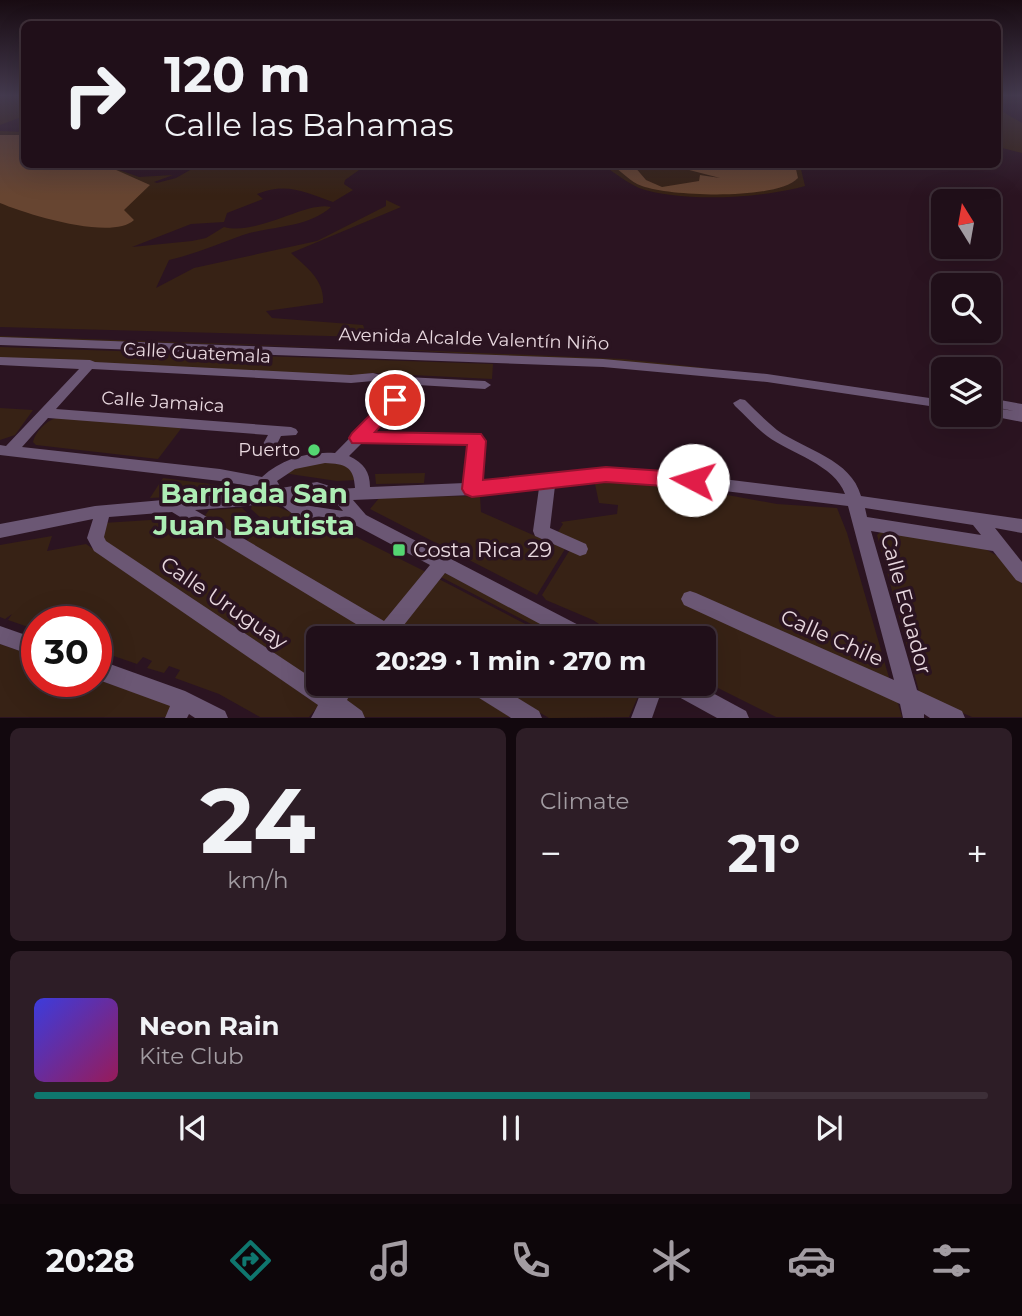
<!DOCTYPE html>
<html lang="en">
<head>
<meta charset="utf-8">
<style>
  body { margin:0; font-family:Montserrat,sans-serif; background:#2d1d26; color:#f1f3f6; height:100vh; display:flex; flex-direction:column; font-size:26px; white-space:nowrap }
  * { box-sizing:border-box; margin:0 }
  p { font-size:23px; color:#a29ca2 }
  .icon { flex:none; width:38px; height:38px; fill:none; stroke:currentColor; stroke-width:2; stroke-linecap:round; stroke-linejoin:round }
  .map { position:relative; height:718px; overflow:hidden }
  .drawer { display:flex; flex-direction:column; gap:10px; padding:10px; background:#12080e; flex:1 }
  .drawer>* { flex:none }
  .hud { position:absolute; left:21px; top:21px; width:980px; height:147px; border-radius:10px; box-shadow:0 7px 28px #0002,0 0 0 2px #3d2f38; background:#200f19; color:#f1f3f6; overflow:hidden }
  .needle { width:46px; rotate:349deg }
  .fabs { position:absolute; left:931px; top:189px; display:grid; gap:14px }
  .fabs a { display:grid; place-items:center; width:70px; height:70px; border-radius:10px; background:#200f19; box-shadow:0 7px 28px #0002,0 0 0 2px #3d2f38; font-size:35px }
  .speed { position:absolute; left:21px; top:606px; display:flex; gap:14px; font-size:35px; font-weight:700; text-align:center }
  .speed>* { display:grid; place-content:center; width:91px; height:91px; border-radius:50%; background:#200f19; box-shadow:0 7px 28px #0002,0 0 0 2px #3d2f38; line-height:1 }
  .speed .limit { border:10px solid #d22; background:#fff; color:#111 }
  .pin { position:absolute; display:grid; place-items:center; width:60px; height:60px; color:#fff; margin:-30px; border:4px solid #fff; border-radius:50%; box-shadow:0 2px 7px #0007 }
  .me { position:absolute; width:77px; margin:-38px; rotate:275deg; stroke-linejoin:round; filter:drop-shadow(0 0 5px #0008) }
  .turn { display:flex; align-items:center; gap:24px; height:147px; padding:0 28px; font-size:32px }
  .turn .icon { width:91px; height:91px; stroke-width:2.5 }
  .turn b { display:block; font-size:49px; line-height:60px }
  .big { font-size:52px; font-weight:700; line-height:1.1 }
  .drawer .card { flex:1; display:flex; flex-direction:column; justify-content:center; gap:10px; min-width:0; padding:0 24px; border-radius:10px; background:#2d1d26 }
  .drawer .dial { align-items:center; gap:0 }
  .dial b { font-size:91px; line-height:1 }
  .song { display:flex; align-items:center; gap:21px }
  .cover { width:84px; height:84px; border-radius:10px; background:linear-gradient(135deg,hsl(240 70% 55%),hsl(330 70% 35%)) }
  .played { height:7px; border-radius:4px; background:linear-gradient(90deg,#0f766e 75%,#3d2f38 75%) }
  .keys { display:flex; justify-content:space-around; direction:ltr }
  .heat { display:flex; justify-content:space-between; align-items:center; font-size:38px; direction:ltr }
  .drawer .tiles { flex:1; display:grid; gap:10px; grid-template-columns:1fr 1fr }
  .card:last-child { grid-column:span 2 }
  .trip { position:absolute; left:306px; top:626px; width:410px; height:70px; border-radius:10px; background:#200f19; box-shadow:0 7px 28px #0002,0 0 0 2px #3d2f38; font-weight:700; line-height:70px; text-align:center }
  .tabs { display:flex; height:112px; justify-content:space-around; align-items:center; background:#0d060a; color:#a29ca2 }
  .tabs .icon { width:49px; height:49px }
  .tabs .on { color:#0f766e }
  .tabs b { font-size:32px; color:#f1f3f6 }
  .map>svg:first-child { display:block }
  .green { fill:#372215 }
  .forest { fill:#674531 }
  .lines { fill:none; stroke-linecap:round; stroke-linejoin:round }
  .minor { fill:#6b5774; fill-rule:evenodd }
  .route { fill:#e11d48; stroke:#92132f; stroke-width:2 }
  .poi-dot { fill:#54d672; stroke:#2b1421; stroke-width:2.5 }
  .labels { text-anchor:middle; stroke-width:7; stroke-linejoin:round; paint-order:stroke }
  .street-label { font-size:18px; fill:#e8d8df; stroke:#2b1421 }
  .poi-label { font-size:18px; fill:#e8d8df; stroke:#2b1421; text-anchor:end }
  .near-poi-label { font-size:21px; fill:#e8d8df; stroke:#2b1421; text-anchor:start }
  .near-street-label { font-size:21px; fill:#e8d8df; stroke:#2b1421 }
  .near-district-label { font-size:28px; font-weight:bold; fill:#adedb5; stroke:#2b1421 }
</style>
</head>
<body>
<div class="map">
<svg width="1022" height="718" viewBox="0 0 1022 718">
  <rect width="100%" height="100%" fill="#2b1421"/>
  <g class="green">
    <path d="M0 95H24L19 96 24 97V116L0 125Z"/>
    <path d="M998 109 1022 123V153L998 147Z"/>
    <path d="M0 131 24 132V164L105 165 139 177 173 175 154 182 157 183 176 178 199 165H366L345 180 344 184 353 190 333 202C304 192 287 182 257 194L263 199 227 213 224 222 191 224 132 247 192 241 206 238 224 227C258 236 306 201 331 207 308 228 271 226 243 235 218 244 195 254 169 260L156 288 194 268 317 241 386 206V200L401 207 291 253C306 267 325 280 323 303L266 311 272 318 363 325 367 337 0 327Z"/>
    <path d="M603 165H800L805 186C763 198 681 203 639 188 626 182 615 173 603 165Z"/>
    <path d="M0 336 382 349 0 338Z"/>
    <path d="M0 347 493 364 492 379 372 373 352 376 0 358Z"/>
    <path d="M389 349 623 359 716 369Z"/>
    <path d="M0 408 33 410 15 435 0 440Z"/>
    <path d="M56 418 183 426 158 459 36 445 33 442C35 432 46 421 56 418Z"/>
    <path d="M319 461 349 465 357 480 337 481 283 473 284 470Z"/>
    <path d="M425 473 424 483 376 484 375 474Z"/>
    <path d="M163 478 242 488 241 493 150 498Z"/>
    <path d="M616 482 678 486 680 502 717 509 722 494 777 504 837 508 847 533 890 681 688 592 683 602 896 697 902 717H776L704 681V639H622L593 620 546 600 542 595 571 548 556 535 563 524 561 522 617 514 618 505 599 503 595 484Z"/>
    <path d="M480 496 481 512 565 549 537 595 370 509 380 497Z"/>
    <path d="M252 505 276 506 309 520 343 522 341 526 261 518 251 509Z"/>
    <path d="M242 508 258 523 240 539 204 517 209 510Z"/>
    <path d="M182 518 376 633 372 639H318V684H336L329 693 102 543 103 523Z"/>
    <path d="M268 521 342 530 428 573 386 624 245 542Z"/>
    <path d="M882 531 982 547 1004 560 1022 584V717H972L920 695 877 535Z"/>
    <path d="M52 536 47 551 86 544 321 703 309 717H260L219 694 175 678 180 670 169 666 164 673 147 668 152 661 143 657 137 664 108 654 114 648 111 646 105 654 96 651V621H37V630L8 620 12 614 5 619 0 617V545Z"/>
    <path d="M445 573 573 639H560L439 576Z"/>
    <path d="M437 578 554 639H412L398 631Z"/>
    <path d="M0 644 37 657V681L96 679 173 706 167 717H0Z"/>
    <path d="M357 684H461L517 717H365L342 703Z"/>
    <path d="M490 684H642L643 685 629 717 549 718Z"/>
  </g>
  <g class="forest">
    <path d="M0 135H24V164L105 165 150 185 124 210 134 220C112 241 26 214 0 203Z"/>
    <path d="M611 165 634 166 646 180 662 187 699 181 700 175 720 178 670 165H795L798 178C778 200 673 197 642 186 630 182 622 171 611 165Z"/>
  </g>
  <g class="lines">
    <g class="minor">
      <path d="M0 337 603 359 767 374 943 400V408L767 382 603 367 0 345Z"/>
      <path d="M0 357 90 360 95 362 351 375 373 373 396 379 397 382 391 386 373 381 351 383 92 369 56 409 291 427 296 429 298 432 296 435 281 436 275 448H265L263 444 268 435 48 418 22 447 220 469 262 477C281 459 309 451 335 453L389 398 394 388 399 387 406 391 400 403 371 433 479 435 484 441 480 482 606 469H641L845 494C835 465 790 453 767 436 756 428 746 416 735 406L733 403 740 399 745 400C755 410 766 421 777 430 805 450 851 459 861 496L1022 519V533L995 528 1022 562V583L1016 580 993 551 871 531 917 690 962 711 965 718H930L924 714V718H903L900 704 684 605 681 599 684 593 690 591 696 593 894 680 848 506 641 481H606L555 486 550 528 586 544 588 549 586 554 580 556 535 536 533 531 539 488 472 495 353 500 366 515 594 633 596 639H568L445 573 400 630 405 633 407 639H374V635L172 512 109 517 104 537 106 541 318 682V684H323L330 689 333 684H356L347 700 362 711 365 718H311L318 705 94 551 87 538 93 519 0 538V524L95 506 263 491 260 488 220 481 0 455V445L6 446 79 369 0 365ZM362 443H470L465 483 370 487C370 472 364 463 349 456ZM325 463C345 464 354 466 355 488L339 489 317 482 281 488 277 481 295 469ZM317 494 333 499 343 511 304 505 294 498ZM276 501 294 515 300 517 357 526 430 565 384 621 195 510 247 506ZM865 508 973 525 981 535 867 517Z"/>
      <path d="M406 377 485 381 491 385 485 389 401 384 400 381Z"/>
      <path d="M989 398 1022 404V422L986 415H989V407L1014 411 989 406Z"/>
      <path d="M0 626 37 639V657L0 644Z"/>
      <path d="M96 659 185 691 225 711 228 718H195L189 714 187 718H165L170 706 96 679Z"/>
      <path d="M465 684H495L539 711 542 718H511L468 691Z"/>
      <path d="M644 684H664L652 718H631Z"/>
      <path d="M665 684H696L746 711 749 718H717L668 691Z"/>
    </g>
  </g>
  <linearGradient id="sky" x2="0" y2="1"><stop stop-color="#180b12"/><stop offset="0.49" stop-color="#443a4e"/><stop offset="1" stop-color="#443a4e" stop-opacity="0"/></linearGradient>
  <rect width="1022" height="195" fill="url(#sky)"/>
  <path class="route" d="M395 394 403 400 375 432 481 434 486 441 483 480 606 467 693 473 700 475 703 480 700 485 693 488 606 482 472 497 465 494 462 489 467 445 352 443 349 438 352 433 389 396Z"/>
  <g class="poi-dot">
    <circle cx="314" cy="450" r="7"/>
    <rect x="392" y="543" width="14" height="14" rx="3.5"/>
  </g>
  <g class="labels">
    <g class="street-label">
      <text transform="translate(474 339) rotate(2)" y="6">Avenida Alcalde Valentín Niño</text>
      <text transform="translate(197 353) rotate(3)" y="6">Calle Guatemala</text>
      <text transform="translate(163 402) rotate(4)" y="6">Calle Jamaica</text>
    </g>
    <g class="poi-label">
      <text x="300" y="456">Puerto</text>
    </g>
    <g class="near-poi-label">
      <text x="413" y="557">Costa Rica 29</text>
    </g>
    <g class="near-street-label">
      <text transform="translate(224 603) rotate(34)" y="7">Calle Uruguay</text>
      <text transform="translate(906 604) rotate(75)" y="7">Calle Ecuador</text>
      <text transform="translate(832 638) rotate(24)" y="7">Calle Chile</text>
    </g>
    <g class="near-district-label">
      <text x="254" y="503">Barriada San<tspan x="254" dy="32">Juan Bautista</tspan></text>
    </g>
  </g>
</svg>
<div class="fabs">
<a><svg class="needle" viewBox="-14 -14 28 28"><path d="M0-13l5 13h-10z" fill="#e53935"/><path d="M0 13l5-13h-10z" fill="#a29ca2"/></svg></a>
<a><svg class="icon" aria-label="search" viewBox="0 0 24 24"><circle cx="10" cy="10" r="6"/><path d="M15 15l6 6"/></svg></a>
<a><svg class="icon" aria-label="layers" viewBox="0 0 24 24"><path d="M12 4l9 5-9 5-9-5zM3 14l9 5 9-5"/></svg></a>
</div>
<div class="speed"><div class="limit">30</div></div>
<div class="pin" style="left:395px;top:400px;background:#d93025"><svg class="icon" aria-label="arrive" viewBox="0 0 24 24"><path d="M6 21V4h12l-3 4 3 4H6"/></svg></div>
<svg class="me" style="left:693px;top:480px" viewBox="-20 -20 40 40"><circle r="19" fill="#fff"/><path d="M0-13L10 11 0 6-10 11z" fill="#e11d48"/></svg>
<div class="trip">20:29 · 1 min · 270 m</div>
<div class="hud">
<div class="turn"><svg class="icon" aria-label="right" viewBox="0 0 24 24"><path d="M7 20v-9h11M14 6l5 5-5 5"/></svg><div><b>120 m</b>Calle las Bahamas</div></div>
</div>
</div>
<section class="drawer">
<div class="tiles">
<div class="card dial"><b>24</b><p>km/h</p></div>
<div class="card"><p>Climate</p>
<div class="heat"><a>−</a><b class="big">21°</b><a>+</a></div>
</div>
<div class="card">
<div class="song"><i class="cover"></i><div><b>Neon Rain</b><p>Kite Club</p></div></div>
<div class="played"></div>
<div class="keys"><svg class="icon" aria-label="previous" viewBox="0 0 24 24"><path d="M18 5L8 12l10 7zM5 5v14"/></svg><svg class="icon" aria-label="pause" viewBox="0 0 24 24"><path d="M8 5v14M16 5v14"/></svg><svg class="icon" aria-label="next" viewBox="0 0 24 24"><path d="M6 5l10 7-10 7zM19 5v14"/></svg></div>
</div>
</div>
</section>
<nav class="tabs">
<b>20:28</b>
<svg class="icon on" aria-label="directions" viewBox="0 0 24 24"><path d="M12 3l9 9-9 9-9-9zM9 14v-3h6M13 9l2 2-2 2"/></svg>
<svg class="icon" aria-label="music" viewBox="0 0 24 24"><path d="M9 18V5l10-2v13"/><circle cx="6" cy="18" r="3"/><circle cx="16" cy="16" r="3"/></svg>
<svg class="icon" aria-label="phone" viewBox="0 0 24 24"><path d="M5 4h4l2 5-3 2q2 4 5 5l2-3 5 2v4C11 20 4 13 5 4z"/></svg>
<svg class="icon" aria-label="climate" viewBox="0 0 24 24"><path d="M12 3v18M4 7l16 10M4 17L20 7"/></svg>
<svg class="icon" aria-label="car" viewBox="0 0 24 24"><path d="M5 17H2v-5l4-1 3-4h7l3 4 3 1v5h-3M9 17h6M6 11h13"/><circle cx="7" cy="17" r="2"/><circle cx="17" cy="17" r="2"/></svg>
<svg class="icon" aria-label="filters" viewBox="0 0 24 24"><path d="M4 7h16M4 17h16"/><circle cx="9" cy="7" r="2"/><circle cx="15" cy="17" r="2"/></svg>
</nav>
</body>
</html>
